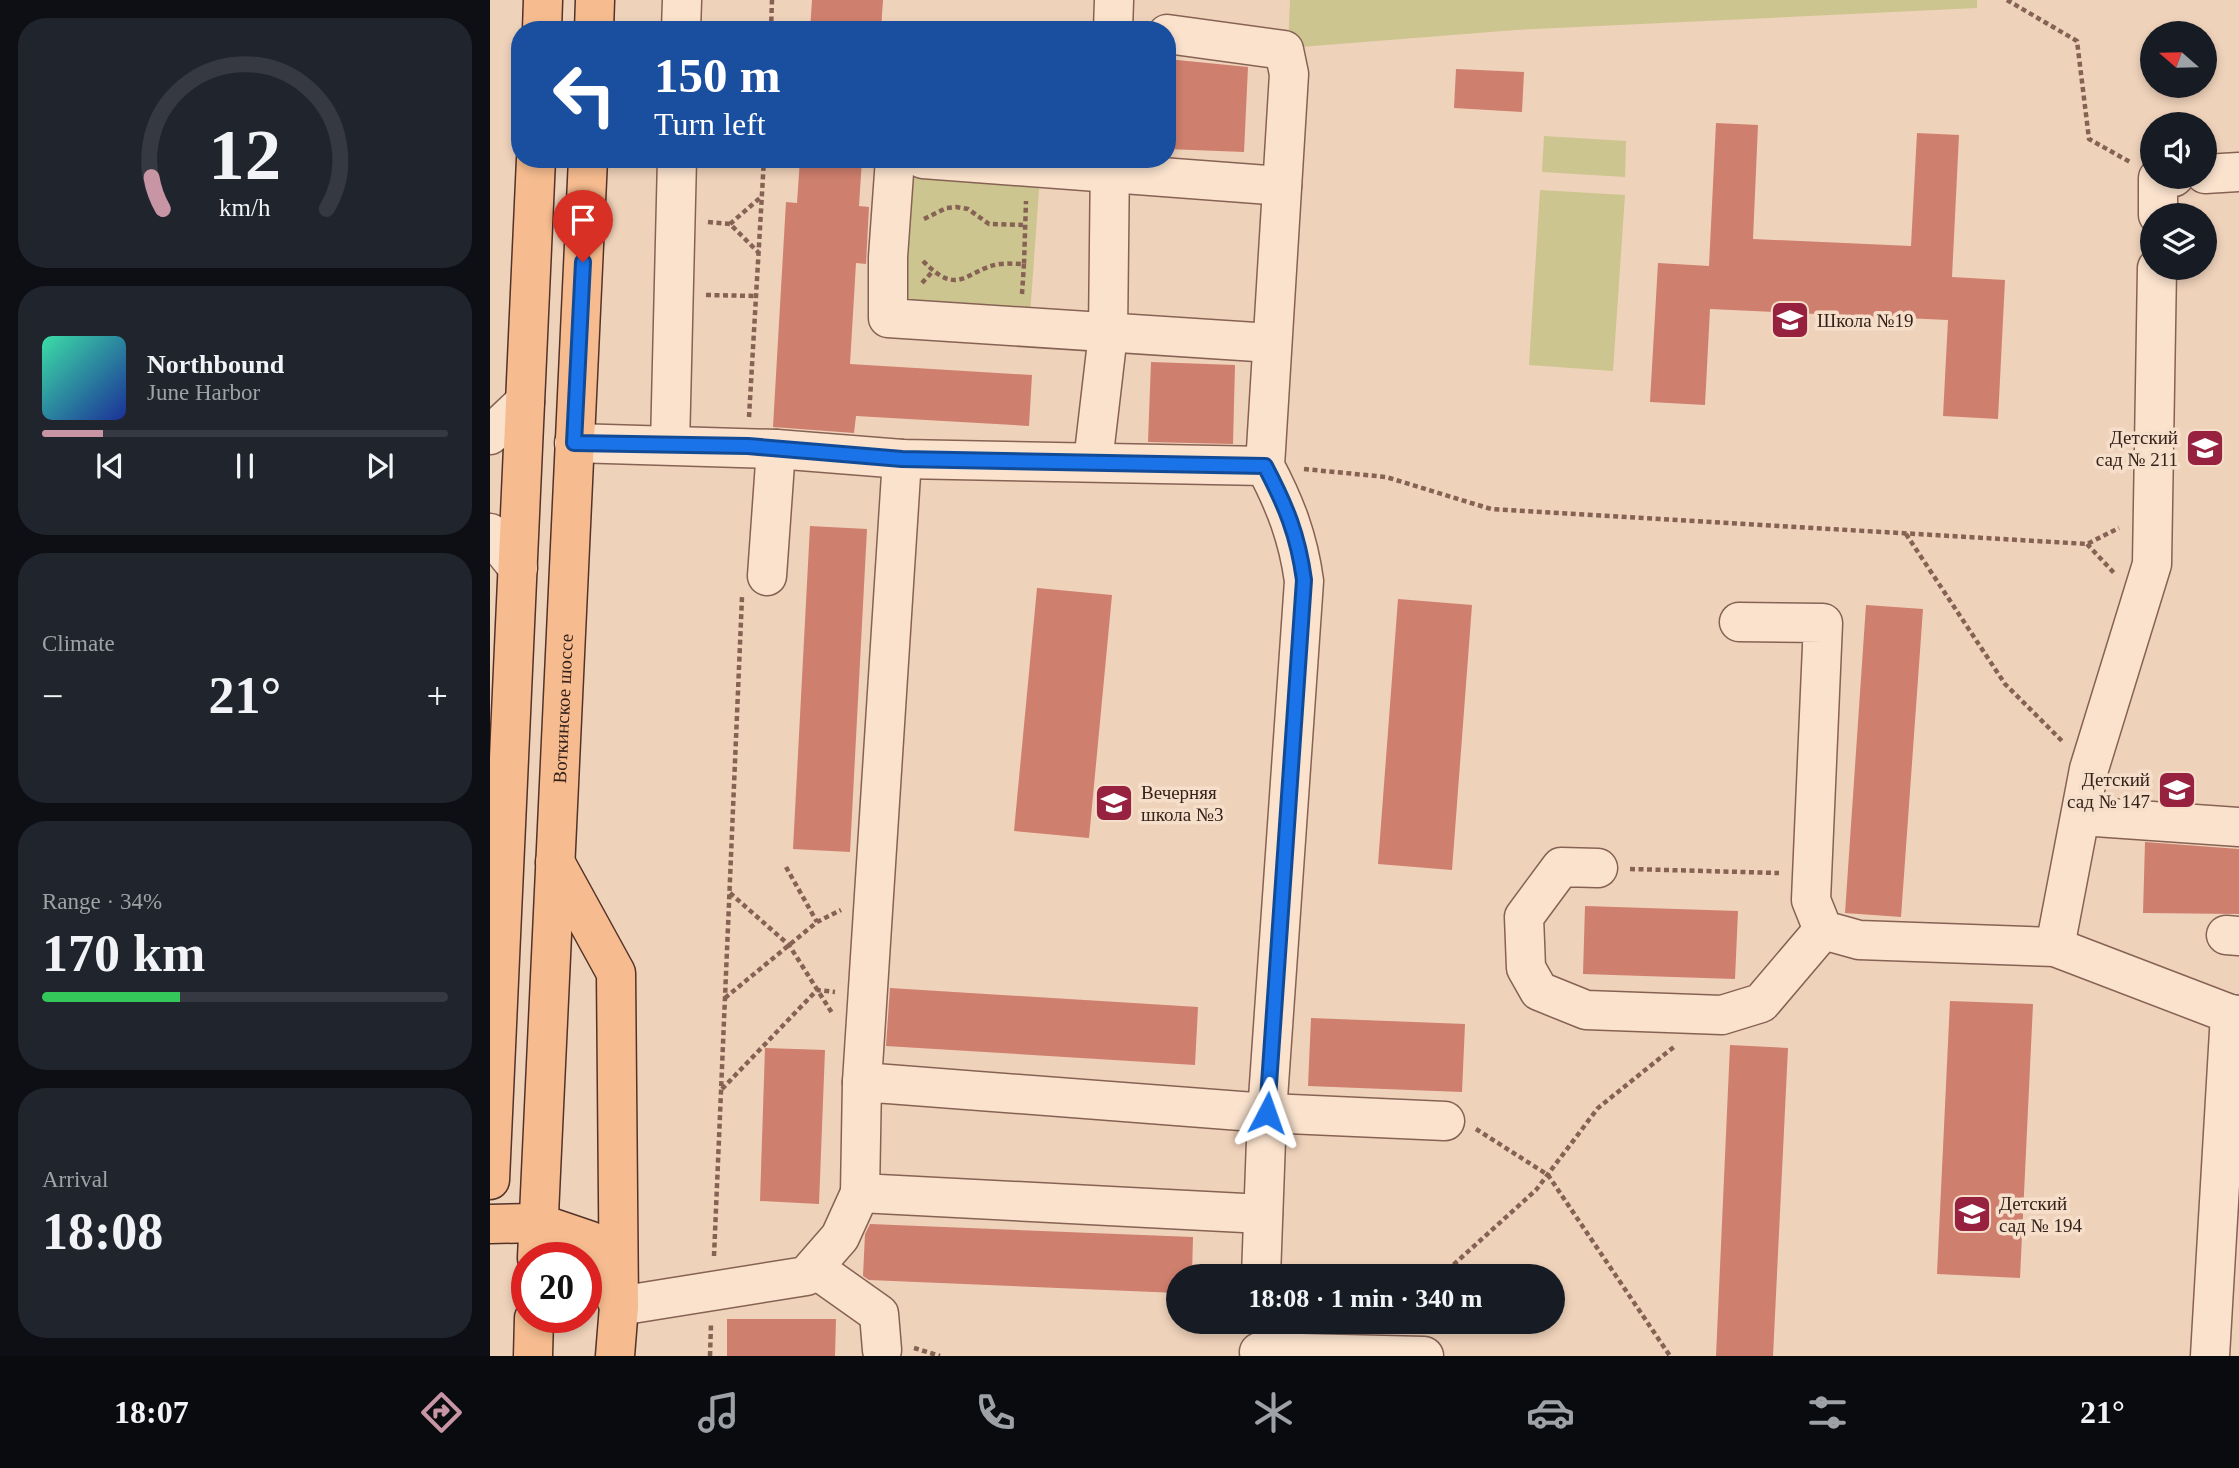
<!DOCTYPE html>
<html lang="en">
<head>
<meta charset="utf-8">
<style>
  body { margin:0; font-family:"Times New Roman",serif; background:#20242c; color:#f1f3f6; height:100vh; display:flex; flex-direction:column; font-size:26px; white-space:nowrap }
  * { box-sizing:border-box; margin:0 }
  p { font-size:23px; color:#9ea1a6 }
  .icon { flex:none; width:38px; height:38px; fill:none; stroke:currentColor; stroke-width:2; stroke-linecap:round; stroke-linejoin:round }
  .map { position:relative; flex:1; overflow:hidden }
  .details { display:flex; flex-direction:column; gap:18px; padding:18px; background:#0d0f14; width:490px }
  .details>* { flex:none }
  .banner { position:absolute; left:21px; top:21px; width:665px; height:147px; border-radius:28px; box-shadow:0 4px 10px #0003; background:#1a4fa0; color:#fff; overflow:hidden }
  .needle { width:46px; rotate:290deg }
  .buttons { position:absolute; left:1650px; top:21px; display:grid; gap:14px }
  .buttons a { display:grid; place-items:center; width:77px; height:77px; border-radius:50%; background:#171b24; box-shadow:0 4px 10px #0003; font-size:35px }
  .speed { position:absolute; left:21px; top:1242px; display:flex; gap:14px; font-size:35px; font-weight:700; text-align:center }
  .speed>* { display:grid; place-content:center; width:91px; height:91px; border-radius:50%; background:#171b24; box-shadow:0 4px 10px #0003; line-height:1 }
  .speed .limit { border:10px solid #d22; background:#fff; color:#111 }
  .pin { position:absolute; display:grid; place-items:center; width:60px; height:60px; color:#fff; margin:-72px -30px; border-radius:50% 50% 50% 0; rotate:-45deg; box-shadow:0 0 7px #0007 }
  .pin .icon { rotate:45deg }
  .me { position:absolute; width:77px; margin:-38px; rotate:4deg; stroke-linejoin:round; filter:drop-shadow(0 0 5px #0008) }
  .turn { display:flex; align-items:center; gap:24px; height:147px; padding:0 28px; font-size:32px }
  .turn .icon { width:91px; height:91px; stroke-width:2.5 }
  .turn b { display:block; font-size:49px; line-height:60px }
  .big { font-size:52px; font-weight:700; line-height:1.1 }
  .details .widget { flex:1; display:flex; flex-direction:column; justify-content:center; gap:10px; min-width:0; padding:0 24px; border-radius:28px; background:#20242c }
  .details .dial { align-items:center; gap:0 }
  .dial svg { height:182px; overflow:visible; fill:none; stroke:#363941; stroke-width:7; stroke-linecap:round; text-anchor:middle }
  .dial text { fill:#f1f3f6; stroke:none }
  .song { display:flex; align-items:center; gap:21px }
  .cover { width:84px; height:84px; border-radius:10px; background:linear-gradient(135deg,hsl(160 70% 55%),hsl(230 70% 35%)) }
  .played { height:7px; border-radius:4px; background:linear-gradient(90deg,#c895a4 15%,#363941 15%) }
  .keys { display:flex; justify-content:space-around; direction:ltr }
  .heat { display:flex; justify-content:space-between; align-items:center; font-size:38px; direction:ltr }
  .charge { height:10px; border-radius:5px; background:linear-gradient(90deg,#34c759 34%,#363941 0) }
  .trip { position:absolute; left:676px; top:1264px; width:399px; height:70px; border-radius:35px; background:#171b24; box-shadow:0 4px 10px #0003; font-weight:700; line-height:70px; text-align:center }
  .dock { display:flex; height:112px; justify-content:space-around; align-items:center; background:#090b0e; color:#9ea1a6 }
  .dock .icon { width:49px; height:49px }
  .dock .selected { color:#c895a4 }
  .dock b { font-size:32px; color:#f1f3f6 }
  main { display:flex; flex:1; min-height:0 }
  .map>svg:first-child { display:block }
  .green { fill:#cdc58f }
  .building { fill:#cf7f6e }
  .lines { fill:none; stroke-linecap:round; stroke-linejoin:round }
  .minor-casing { stroke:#866254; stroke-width:41 }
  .major-casing { stroke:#533229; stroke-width:41 }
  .path { stroke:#866254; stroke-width:4.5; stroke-dasharray:5 3.5; stroke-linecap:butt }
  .minor { stroke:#fae2cd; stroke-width:38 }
  .major { stroke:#f6bc8f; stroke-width:38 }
  .route-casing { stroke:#114b97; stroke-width:18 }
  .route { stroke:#1a73e8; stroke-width:12 }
  .labels { text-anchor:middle; stroke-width:7; stroke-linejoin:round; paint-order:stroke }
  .poi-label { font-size:19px; fill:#35201a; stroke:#f6dfca; text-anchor:start }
  .street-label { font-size:19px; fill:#35201a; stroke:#f6dfca }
</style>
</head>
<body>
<main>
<section class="details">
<div class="widget dial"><svg viewBox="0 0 100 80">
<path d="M14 69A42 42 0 1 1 86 69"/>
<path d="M14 69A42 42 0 0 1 9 55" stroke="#c895a4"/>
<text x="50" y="56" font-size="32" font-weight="700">12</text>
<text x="50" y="72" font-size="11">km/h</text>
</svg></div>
<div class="widget">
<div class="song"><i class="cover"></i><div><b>Northbound</b><p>June Harbor</p></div></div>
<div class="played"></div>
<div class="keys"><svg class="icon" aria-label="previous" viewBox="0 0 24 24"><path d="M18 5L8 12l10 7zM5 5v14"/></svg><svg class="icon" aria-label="pause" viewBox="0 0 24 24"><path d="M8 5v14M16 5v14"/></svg><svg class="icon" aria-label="next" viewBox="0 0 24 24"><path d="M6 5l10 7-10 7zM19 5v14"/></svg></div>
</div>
<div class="widget"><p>Climate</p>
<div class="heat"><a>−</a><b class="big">21°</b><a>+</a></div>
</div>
<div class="widget"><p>Range · 34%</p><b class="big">170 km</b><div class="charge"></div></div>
<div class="widget"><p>Arrival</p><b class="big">18:08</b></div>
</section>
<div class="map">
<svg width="1749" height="1356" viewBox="0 0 1749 1356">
  <rect width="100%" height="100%" fill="#efd2ba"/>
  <g class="green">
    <path d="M800 0H1487V8L1026 30 798 48Z"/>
    <path d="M1054 136 1136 141 1135 177 1052 172Z"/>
    <path d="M429 170 550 176 540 315 419 309 408 281 414 181Z"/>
    <path d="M1050 190 1135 195 1123 371 1039 365Z"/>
  </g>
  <g class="building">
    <path d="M322 0H393L391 30H320Z"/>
    <path d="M677 59 758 67 754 152 677 149Z"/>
    <path d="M966 69 1034 72 1032 112 964 108Z"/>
    <path d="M1226 123 1268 125 1263 239 1421 246 1427 133 1469 135 1462 277 1515 280 1508 419 1453 416 1458 320 1220 309 1215 405 1160 402 1168 263 1219 266Z"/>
    <path d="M310 159H372L369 206 379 207 376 264 366 263 360 364 542 375 539 426 366 416 364 433 283 427 296 202 307 203Z"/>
    <path d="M661 362 745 365 743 444 658 442Z"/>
    <path d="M320 526 377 529 360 852 303 849Z"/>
    <path d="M547 588 622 595 599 838 524 831Z"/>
    <path d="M908 599 982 605 962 870 888 864Z"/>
    <path d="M1376 605 1433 609 1411 917 1355 913Z"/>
    <path d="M1655 842 1749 849V914L1653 913Z"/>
    <path d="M1095 906 1248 911 1245 979 1093 974Z"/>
    <path d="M400 988 708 1007 705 1065 396 1046Z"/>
    <path d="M1460 1001 1543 1004 1530 1278 1447 1274Z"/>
    <path d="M821 1018 975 1024 972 1092 818 1086Z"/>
    <path d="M1240 1045 1298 1048 1283 1356H1226Z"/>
    <path d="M275 1048 335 1050 329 1204 270 1201Z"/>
    <path d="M380 1224 703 1237 702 1276H688V1293L379 1280 373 1276 375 1234Z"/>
    <path d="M237 1319H346L345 1356H237Z"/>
  </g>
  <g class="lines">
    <g class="minor-casing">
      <g id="minor">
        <path d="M191 30 192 0"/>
        <path d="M623 30 624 0"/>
        <path d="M677 34 794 50 799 74 775 466C795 504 808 537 814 581L777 1113 771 1276"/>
        <path d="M405 159 398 257V318L782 343"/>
        <path d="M433 159 792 186"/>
        <path d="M1715 174 1749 172"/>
        <path d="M1668 215V178L1684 177"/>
        <path d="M0 435 35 402"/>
        <path d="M84 443 286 449 277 576"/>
        <path d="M180 445 187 159"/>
        <path d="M286 449 412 459 775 466"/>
        <path d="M603 462 618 334 620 159"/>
        <path d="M0 533 28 568"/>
        <path d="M1249 622 1333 623 1321 900 1333 930 1369 940 1565 947 1740 1014"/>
        <path d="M1591 816 1749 827"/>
        <path d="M1108 868 1071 867 1034 917 1036 968 1049 991 1096 1010 1232 1015 1271 1003 1333 930"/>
        <path d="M1736 935 1749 936"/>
        <path d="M1565 947 1599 769 1662 564 1667 268"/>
        <path d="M372 1082 412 459"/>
        <path d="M773 1214 370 1193 372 1082 777 1113 955 1121"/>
        <path d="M324 1268 389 1314 392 1350"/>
        <path d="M129 1306 316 1276 350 1237 370 1193"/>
        <path d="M769 1352 934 1356"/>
        <path d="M1720 1356 1740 1014 1749 1015"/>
      </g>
    </g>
    <g class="major-casing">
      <g id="major">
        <path d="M52 30 53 0"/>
        <path d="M104 30 105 0"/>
        <path d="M65 862 126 973 129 1306"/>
        <path d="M0 1180 46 159"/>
        <path d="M0 1224 48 1223 101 1241 129 1306 125 1356"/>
        <path id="s1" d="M47 1258 98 159"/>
        <path d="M43 1356 44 1318"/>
      </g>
    </g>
    <g class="path">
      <path d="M1517 0 1587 41 1599 139 1640 162"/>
      <path d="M281 30 282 0"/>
      <path d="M434 219 456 208 466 207 478 209 499 224 533 225"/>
      <path d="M218 222 240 224 268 252"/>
      <path d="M240 224 271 197"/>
      <path d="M433 261C470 299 476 269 510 264 518 263 526 264 534 264L536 201"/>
      <path d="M432 283 443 271"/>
      <path d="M532 294 534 264"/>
      <path d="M216 295 266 296"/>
      <path d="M259 417 274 159"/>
      <path d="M814 469 896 477 1001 509 1597 544 1629 528"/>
      <path d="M1416 534 1515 684 1572 741"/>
      <path d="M1597 544 1625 574"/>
      <path d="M296 867 327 922"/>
      <path d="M1140 869 1289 873"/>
      <path d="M240 893 299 945 342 1013"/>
      <path d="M235 998 327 922 351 910"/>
      <path d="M232 1089 327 990 345 992"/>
      <path d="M986 1129 1058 1175 1180 1356"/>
      <path d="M224 1256 252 597"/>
      <path d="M951 1276 1046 1190 1108 1108 1185 1046"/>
      <path d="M424 1348 450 1356"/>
      <path d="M220 1356 221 1324"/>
    </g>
    <use href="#minor" class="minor"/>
    <use href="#major" class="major"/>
  </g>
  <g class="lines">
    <g class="route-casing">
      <path id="route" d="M93 262 84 443 258 446 412 459 775 466C796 506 808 535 814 580L777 1113"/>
    </g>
    <use href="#route" class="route"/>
  </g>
  <defs>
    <g id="school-square" transform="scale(2.0125)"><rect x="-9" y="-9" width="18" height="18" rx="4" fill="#972240" stroke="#f6dfca"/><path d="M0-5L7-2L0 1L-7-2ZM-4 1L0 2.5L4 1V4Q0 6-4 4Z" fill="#fff"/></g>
  </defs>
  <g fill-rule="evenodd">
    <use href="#school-square" x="1300" y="320"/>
    <use href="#school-square" x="1715" y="448"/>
    <use href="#school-square" x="1687" y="790"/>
    <use href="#school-square" x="624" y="803"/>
    <use href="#school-square" x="1482" y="1214"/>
  </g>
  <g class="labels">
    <g class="poi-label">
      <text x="1327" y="327">Школа №19</text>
      <text x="1688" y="444" text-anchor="end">Детский<tspan x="1688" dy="22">сад № 211</tspan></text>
      <text x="1660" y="786" text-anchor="end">Детский<tspan x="1660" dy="22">сад № 147</tspan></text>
      <text x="651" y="799">Вечерняя<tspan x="651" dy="22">школа №3</tspan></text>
      <text x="1509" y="1210">Детский<tspan x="1509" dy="22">сад № 194</tspan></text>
    </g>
    <g class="street-label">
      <text dy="7" stroke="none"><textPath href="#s1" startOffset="550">Воткинское шоссе</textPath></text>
    </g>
  </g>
</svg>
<div class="buttons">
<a><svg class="needle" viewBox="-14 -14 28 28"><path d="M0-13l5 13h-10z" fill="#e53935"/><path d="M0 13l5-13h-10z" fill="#9ea1a6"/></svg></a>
<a><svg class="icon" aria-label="sound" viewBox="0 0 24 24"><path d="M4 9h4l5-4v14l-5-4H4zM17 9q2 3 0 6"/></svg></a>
<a><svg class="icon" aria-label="layers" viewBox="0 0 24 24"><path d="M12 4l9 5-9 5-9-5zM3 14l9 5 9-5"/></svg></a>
</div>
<div class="speed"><div class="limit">20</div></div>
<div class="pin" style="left:93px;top:262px;background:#d93025"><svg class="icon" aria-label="arrive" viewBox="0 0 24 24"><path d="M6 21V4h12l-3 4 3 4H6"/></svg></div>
<svg class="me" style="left:777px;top:1113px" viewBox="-20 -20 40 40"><path d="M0-17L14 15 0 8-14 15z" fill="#1a73e8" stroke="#fff" stroke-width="4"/></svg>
<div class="trip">18:08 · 1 min · 340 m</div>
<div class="banner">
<div class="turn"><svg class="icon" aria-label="left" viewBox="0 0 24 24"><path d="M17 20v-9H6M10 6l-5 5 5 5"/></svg><div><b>150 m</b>Turn left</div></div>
</div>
</div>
</main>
<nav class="dock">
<b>18:07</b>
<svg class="icon selected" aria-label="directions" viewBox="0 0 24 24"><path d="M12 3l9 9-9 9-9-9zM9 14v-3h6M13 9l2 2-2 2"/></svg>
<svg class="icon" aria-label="music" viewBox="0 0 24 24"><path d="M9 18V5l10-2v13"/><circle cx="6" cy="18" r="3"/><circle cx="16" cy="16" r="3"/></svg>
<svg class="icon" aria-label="phone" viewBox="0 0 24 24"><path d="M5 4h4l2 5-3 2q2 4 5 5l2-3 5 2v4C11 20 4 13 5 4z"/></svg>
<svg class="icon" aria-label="climate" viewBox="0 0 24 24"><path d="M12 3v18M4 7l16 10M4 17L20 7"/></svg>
<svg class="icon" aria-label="car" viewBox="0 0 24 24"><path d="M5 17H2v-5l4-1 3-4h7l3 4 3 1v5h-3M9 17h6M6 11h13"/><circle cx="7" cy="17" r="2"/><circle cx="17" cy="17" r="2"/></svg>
<svg class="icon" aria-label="filters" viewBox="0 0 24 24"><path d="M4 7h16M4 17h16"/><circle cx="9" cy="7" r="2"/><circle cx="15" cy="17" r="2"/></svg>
<b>21°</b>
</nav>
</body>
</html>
